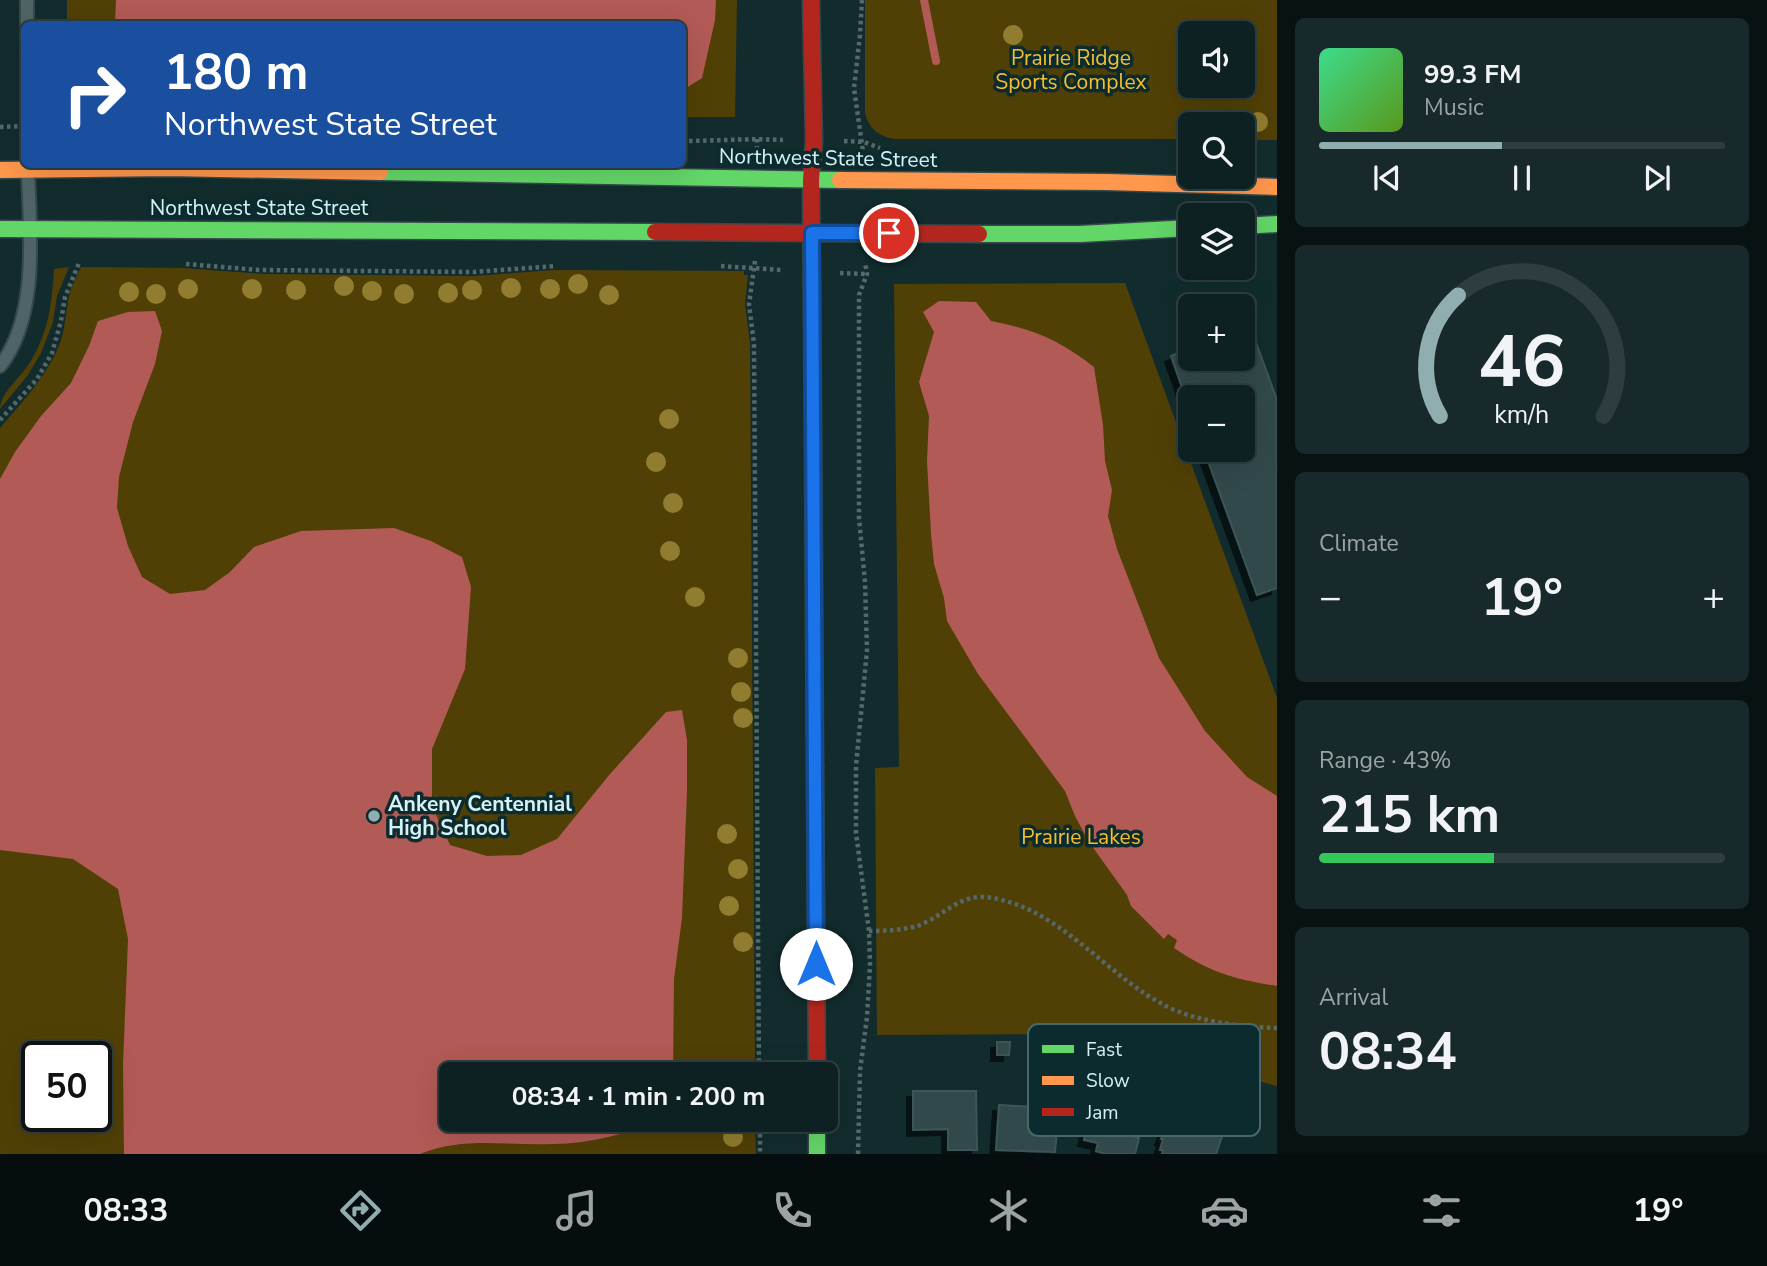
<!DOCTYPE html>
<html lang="en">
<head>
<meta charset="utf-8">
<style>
  body { margin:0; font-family:"Nunito Sans",sans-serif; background:#17292a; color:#f1f3f6; height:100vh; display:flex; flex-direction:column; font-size:26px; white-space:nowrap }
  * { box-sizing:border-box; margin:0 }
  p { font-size:23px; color:#9ba3a5 }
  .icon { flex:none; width:38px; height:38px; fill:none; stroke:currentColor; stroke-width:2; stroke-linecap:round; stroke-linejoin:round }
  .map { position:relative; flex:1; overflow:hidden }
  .side { display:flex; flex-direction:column; gap:18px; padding:18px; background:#081213; width:490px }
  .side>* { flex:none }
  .guide { position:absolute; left:21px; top:21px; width:665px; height:147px; border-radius:10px; box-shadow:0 7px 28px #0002,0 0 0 2px #2e3e40; background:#1a4fa0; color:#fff; overflow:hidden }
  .buttons { position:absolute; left:1178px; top:21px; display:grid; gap:14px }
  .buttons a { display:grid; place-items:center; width:77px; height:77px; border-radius:10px; background:#0e2122; box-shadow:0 7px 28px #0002,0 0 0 2px #2e3e40; font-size:35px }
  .speed { position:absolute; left:21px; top:1041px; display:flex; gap:14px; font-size:35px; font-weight:700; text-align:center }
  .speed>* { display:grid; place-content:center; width:91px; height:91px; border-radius:50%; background:#0e2122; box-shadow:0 7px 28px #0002,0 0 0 2px #2e3e40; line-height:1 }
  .speed .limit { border:4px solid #111; border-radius:10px; background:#fff; color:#111 }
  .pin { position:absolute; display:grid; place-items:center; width:60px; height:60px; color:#fff; margin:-30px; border:4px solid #fff; border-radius:50%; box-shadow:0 2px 7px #0007 }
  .me { position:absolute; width:77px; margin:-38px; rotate:0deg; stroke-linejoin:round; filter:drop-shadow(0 0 5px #0008) }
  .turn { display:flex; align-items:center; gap:24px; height:147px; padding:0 28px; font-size:32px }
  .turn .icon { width:91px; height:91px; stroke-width:2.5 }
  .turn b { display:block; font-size:49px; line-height:60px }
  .big { font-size:52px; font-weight:700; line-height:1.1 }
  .side .card { flex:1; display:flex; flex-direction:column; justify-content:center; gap:10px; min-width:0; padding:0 24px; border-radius:10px; background:#17292a }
  .side .dial { align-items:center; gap:0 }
  .dial svg { height:182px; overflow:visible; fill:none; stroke:#2e3e40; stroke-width:7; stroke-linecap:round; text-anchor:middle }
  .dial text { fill:#f1f3f6; stroke:none }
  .song { display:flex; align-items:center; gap:21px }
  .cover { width:84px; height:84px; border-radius:10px; background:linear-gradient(135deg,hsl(150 70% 55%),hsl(90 70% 35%)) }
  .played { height:7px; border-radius:4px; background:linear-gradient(90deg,#90adaf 45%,#2e3e40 45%) }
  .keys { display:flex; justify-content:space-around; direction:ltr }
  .heat { display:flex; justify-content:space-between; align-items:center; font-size:38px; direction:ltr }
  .charge { height:10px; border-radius:5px; background:linear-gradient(90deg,#34c759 43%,#2e3e40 0) }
  .trip { position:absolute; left:439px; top:1062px; width:399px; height:70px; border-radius:10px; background:#0e2122; box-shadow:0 7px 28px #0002,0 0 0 2px #2e3e40; font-weight:700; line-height:70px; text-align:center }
  .tabs { display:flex; height:112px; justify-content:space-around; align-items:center; background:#060d0e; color:#9ba3a5 }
  .tabs .icon { width:49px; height:49px }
  .tabs .selected { color:#90adaf }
  .tabs b { font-size:32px; color:#f1f3f6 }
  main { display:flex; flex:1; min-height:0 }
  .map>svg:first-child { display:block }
  .green { fill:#514006; fill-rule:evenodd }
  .water { fill:#b25a55 }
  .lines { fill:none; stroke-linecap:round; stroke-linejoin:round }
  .stream { stroke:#b25a55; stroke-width:8 }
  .building { fill:#31494c; stroke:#3e5557; stroke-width:2; filter:url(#shadow) }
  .lane-casing { stroke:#36494b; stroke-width:16 }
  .fast-casing { stroke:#36494b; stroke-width:19 }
  .slow-casing { stroke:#36494b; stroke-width:19 }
  .jam-casing { stroke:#36494b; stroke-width:19 }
  .path { stroke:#55686a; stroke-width:4.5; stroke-dasharray:3.5 3.5; stroke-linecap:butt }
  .lane { stroke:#4f6466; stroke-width:12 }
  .fast { stroke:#63d668; stroke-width:16 }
  .slow { stroke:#ff974d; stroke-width:16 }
  .jam { stroke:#b3261e; stroke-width:16 }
  .tree { fill:#907d2f }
  .route-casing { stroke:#114b97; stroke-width:18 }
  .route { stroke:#1a73e8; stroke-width:12 }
  .poi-dot { fill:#90adaf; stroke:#0b2b2e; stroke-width:2.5 }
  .labels { text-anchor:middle; stroke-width:7; stroke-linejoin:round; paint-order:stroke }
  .park-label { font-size:21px; fill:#f7bf30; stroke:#0b2b2e }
  .street-label { font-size:21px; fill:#d4f2f5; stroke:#0b2b2e }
  .poi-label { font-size:21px; font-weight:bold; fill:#d4f2f5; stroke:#0b2b2e; text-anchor:start }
  .key { fill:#0b2b2e; stroke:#47676a; stroke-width:2 }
  .key-label { font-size:19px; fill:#d4f2f5 }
</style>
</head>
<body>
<main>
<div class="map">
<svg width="1277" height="1154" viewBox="0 0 1277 1154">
  <defs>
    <filter id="shadow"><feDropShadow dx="-6" dy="6" stdDeviation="0" flood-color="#0009"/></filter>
  </defs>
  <rect width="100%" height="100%" fill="#122c2e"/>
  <g class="green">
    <path d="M67 0H737L735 117H683L682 24H67Z"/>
    <path d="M865 0H1277V140H1243L1242 124H1190V139H895C879 137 869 129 865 113ZM1190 33H1242V86H1190Z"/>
    <path d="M69 267 57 296 53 322 41 353 28 375 0 409C0 392 24 375 32 359 49 330 52 302 54 269Z"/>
    <path d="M81 267 183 268 264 274 474 276 553 270 744 271V275H748L745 304 750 343 755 1074H452V1120H755L756 1154H0V428C23 401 49 374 61 340 66 324 66 307 70 292 73 284 77 275 81 267ZM37 1057H96V1116H37Z"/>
    <path d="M1125 283 1277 698V1086L1080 1034 877 1035 875 768 899 767 894 284Z"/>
  </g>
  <g class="water">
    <path d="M116 0H716L715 20 702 78 683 90 682 24H115Z"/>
    <path d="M939 301 976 302 991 321C1033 329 1060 340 1094 367L1103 425 1105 461 1112 490 1108 516 1117 549 1159 658 1205 731 1247 777 1277 796V986C1234 979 1211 973 1174 948L1177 940 1168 934 1164 939 1131 906 1127 895 1089 842 1075 816 1065 791 978 674 947 621 944 598 934 564 931 534 927 461 929 416 919 382 934 332 923 312Z"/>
    <path d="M155 311 162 331 155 364 133 422 119 477 117 508 128 546 142 577 170 594 205 590 230 572 254 547 301 531 394 528 431 541 462 557 471 587 465 669 432 749V806L450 845 487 856 521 855 557 839 610 774 666 712 682 710 687 740V791L682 918 674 979 673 1074H452V1120H664V1122C628 1132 591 1144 553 1144 509 1146 463 1136 420 1154H124L123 1065 128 939 118 889 73 859 0 850V479L15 452 41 416 71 383 89 346 98 321 128 312Z"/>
  </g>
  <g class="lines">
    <path class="stream" d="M924 0 936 61"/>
  </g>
  <g class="building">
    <path d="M1250 326 1277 400V588L1257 595 1204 450H1242V397H1190V410L1171 356 1190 348V359H1242V329Z"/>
    <path d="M997 1042H1010L1009 1055H997Z"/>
    <path d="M913 1091H976L977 1150H948V1129L913 1130Z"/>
    <path d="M1093 1097 1129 1104 1122 1133 1139 1138 1135 1154H1105L1096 1151 1098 1143 1084 1140Z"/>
    <path d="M999 1105 1034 1107V1120H1058L1055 1152 996 1150Z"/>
    <path d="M1170 1113 1224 1131 1216 1154H1162L1163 1150H1160L1163 1139H1161Z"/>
  </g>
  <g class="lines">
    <g class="lane-casing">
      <g id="lane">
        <path d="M27 0V24"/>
        <path d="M0 366C39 317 30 231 28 172"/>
      </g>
    </g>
    <g class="fast-casing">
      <g id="fast">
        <path d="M380 172 840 180"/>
        <path d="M1242 226 1277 224"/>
        <path d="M0 229 655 232"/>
        <path d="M979 234H1080L1190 228"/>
        <path d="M817 1120V1154"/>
      </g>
    </g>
    <g class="slow-casing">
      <g id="slow">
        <path d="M0 170 170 168 380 172"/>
        <path d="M840 180 1107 182 1277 187"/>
        <path d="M813 429 815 766"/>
      </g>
    </g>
    <g class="jam-casing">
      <g id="jam">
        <path d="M811 0 814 141 811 180 813 429"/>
        <path d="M655 232 979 234"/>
        <path d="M815 766 817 1074"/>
      </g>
    </g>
    <g class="path">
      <path d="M862 0 860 35 854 88 863 152"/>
      <path d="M0 127 24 126"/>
      <path d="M757 139V151"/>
      <path d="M682 141C716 141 749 138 783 140"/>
      <path d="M844 141 864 142 880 148"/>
      <path d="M755 261 749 304 754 344 759 1074"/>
      <path d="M186 264 259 270 474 272 555 266"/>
      <path d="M721 266 782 270"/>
      <path d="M840 273 867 274"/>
      <path d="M0 420 37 379 52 353 61 321 65 297 79 263"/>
      <path d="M869 931C885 931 902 930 917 926 941 918 958 895 985 897 1060 905 1107 979 1172 1009 1205 1023 1242 1027 1277 1028"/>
      <path d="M760 1120V1154"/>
      <path d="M858 1154 860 1071 867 1017 870 965 869 931 856 833V766L867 650 865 582 859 518V295L867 274 865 262"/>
    </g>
    <use href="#lane" class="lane"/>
    <use href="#fast" class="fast"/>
    <use href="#slow" class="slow"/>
    <use href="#jam" class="jam"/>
  </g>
  <g class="tree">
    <circle cx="1013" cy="35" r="10"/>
    <circle cx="1258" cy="122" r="10"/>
    <circle cx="578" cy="284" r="10"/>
    <circle cx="344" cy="286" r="10"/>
    <circle cx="511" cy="288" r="10"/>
    <circle cx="188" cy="289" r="10"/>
    <circle cx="252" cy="289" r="10"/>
    <circle cx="550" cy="289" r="10"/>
    <circle cx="296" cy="290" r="10"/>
    <circle cx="472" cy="290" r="10"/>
    <circle cx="372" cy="291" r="10"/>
    <circle cx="129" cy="292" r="10"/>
    <circle cx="448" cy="293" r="10"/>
    <circle cx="156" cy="294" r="10"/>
    <circle cx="404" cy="294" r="10"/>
    <circle cx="609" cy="295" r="10"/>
    <circle cx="669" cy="419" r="10"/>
    <circle cx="656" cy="462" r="10"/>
    <circle cx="673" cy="503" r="10"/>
    <circle cx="670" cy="551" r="10"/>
    <circle cx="695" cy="597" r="10"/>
    <circle cx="738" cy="658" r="10"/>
    <circle cx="741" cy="692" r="10"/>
    <circle cx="743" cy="718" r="10"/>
    <circle cx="727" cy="834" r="10"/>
    <circle cx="738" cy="869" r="10"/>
    <circle cx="729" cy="906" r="10"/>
    <circle cx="743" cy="942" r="10"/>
    <circle cx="733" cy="1137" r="10"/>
  </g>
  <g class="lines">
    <g class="route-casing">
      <path id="route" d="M816 964 812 233H889"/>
    </g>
    <use href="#route" class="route"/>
  </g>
  <circle class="poi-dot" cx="374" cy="816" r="7"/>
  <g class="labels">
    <g class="park-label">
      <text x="1071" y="65">Prairie Ridge<tspan x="1071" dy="24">Sports Complex</tspan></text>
      <text x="1081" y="844">Prairie Lakes</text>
    </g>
    <g class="street-label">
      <text transform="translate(828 158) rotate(1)" y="7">Northwest State Street</text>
      <text x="259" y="215">Northwest State Street</text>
    </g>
    <g class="poi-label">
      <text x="388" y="811">Ankeny Centennial<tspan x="388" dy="24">High School</tspan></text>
    </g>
  </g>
  <rect x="1028" y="1024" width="232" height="112" rx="10" class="key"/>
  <rect x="1042" y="1045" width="32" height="8" fill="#63d668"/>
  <rect x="1042" y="1076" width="32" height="9" fill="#ff974d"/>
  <rect x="1042" y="1108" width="32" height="8" fill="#b3261e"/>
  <g class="key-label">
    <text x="1086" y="1056">Fast</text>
    <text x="1086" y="1087">Slow</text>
    <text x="1086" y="1119">Jam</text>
  </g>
</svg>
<div class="buttons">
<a><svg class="icon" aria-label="sound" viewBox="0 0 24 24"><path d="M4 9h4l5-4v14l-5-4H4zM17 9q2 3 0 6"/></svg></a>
<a><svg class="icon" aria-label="search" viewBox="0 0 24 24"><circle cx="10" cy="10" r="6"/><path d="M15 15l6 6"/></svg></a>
<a><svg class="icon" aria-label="layers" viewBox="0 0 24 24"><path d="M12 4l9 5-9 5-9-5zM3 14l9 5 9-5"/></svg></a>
<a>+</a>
<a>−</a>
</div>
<div class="speed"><div class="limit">50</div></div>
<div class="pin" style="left:889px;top:233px;background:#d93025"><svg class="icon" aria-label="arrive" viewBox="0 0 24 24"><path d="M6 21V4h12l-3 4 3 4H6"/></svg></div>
<svg class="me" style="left:816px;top:964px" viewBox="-20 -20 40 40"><circle r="19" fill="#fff"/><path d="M0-13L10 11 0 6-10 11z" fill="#1a73e8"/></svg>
<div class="trip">08:34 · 1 min · 200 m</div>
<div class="guide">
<div class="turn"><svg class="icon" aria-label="right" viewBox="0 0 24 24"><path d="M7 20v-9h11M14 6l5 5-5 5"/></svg><div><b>180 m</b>Northwest State Street</div></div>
</div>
</div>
<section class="side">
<div class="card">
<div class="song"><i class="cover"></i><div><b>99.3 FM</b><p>Music</p></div></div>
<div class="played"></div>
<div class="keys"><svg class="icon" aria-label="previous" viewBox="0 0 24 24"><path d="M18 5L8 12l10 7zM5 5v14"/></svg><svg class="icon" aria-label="pause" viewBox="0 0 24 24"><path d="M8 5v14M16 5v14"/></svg><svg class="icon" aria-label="next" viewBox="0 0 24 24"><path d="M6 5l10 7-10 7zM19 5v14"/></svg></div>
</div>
<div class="card dial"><svg viewBox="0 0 100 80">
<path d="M14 69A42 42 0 1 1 86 69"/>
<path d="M14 69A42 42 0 0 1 22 16" stroke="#90adaf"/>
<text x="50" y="56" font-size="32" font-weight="700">46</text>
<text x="50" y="72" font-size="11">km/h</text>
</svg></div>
<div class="card"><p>Climate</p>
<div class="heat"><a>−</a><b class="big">19°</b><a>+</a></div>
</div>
<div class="card"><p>Range · 43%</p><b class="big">215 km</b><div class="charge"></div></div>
<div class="card"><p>Arrival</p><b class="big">08:34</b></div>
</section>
</main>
<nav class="tabs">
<b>08:33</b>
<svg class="icon selected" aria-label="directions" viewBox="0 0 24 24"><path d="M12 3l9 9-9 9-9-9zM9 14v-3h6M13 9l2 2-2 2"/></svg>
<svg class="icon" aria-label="music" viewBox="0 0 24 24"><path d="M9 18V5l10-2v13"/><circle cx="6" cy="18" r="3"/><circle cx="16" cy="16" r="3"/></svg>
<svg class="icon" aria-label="phone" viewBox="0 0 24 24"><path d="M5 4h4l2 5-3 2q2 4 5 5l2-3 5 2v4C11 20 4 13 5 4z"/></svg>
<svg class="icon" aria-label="climate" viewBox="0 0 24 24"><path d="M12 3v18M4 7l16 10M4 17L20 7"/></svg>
<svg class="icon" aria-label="car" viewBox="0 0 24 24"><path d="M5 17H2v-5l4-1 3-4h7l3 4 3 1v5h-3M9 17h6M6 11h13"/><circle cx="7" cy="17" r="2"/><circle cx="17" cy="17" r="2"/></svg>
<svg class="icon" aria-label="filters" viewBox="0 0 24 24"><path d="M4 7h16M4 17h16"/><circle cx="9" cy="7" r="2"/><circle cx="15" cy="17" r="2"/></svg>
<b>19°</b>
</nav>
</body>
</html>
